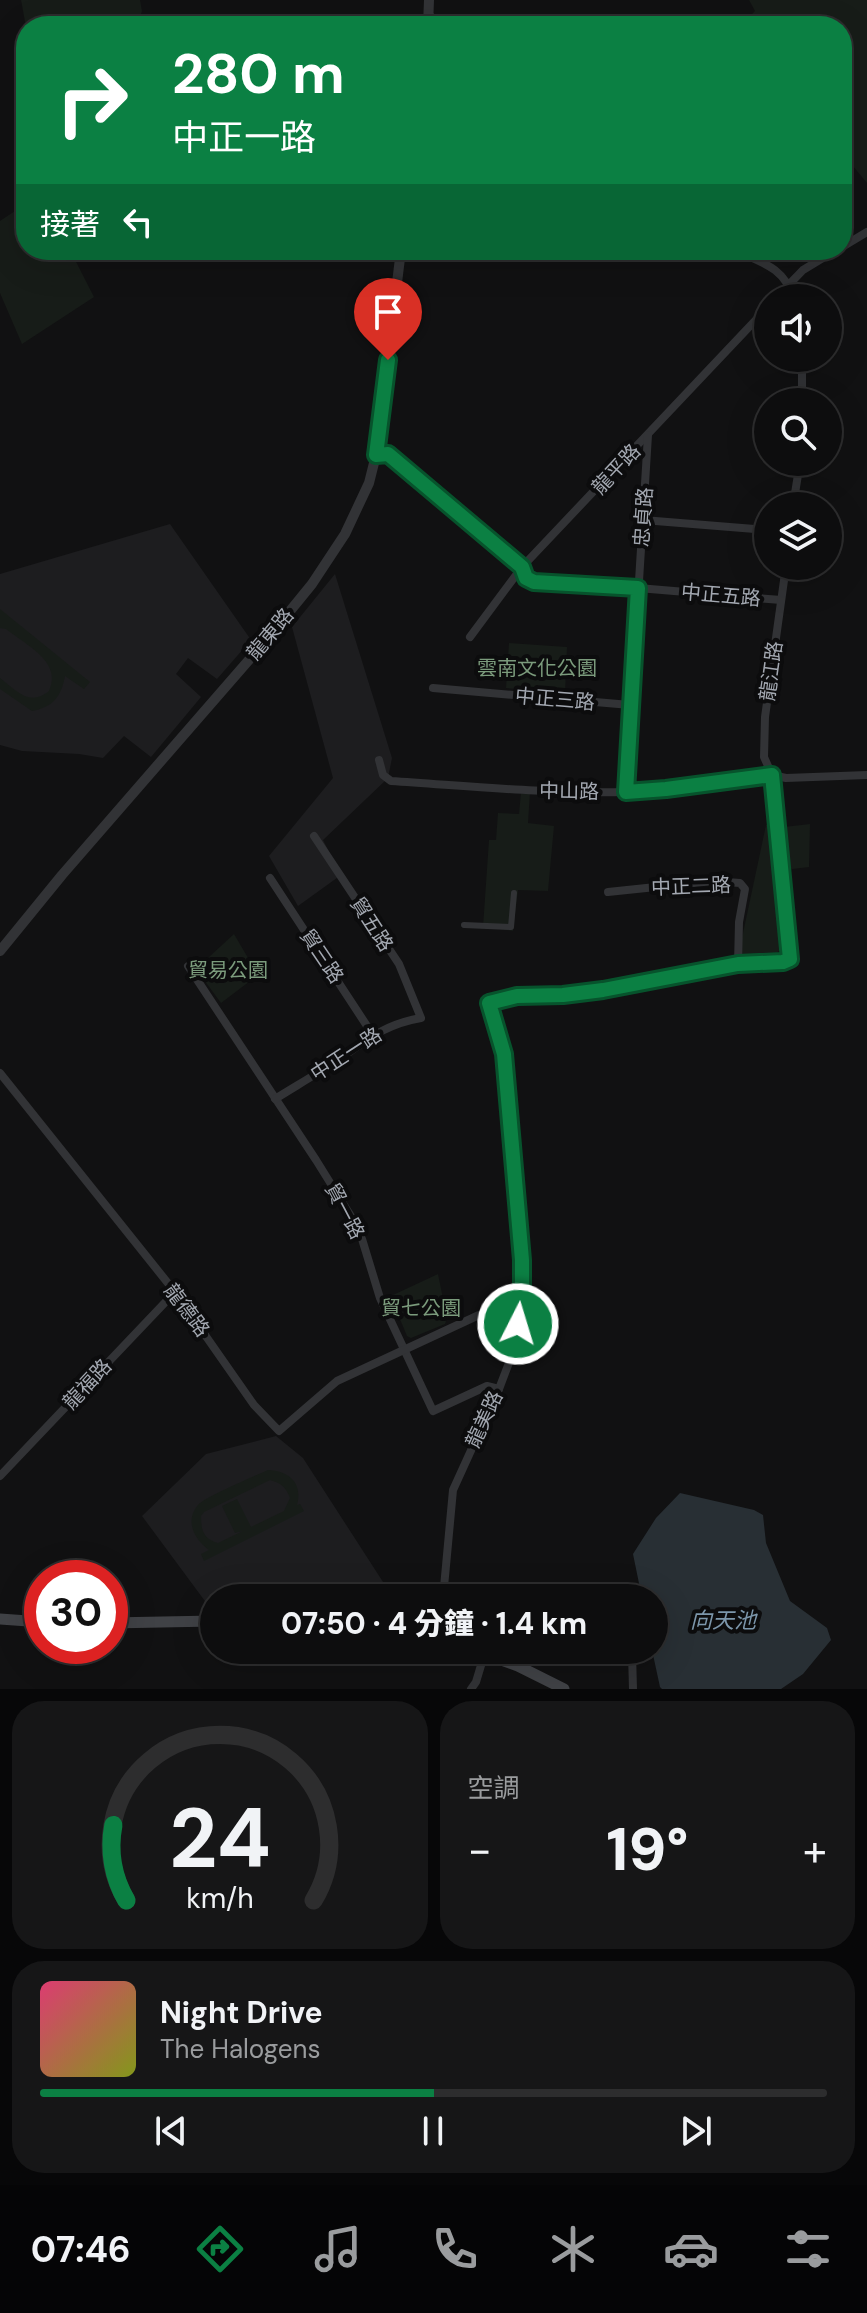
<!DOCTYPE html>
<html lang="zh-TW">
<head>
<meta charset="utf-8">
<style>
  body { margin:0; font-family:"DM Sans","Noto Sans TC",sans-serif; background:#161617; color:#f1f3f6; height:100vh; display:flex; flex-direction:column; font-size:30px; white-space:nowrap }
  * { box-sizing:border-box; margin:0 }
  p { font-size:26px; color:#9a9c9e }
  .icon { flex:none; width:44px; height:44px; fill:none; stroke:currentColor; stroke-width:2; stroke-linecap:round; stroke-linejoin:round }
  .map { position:relative; height:1689px; overflow:hidden }
  .drawer { display:flex; flex-direction:column; gap:12px; padding:12px; background:#070708; flex:1 }
  .drawer>* { flex:none }
  .hud { position:absolute; left:16px; top:16px; width:836px; height:244px; border-radius:32px; box-shadow:0 8px 32px #0002,0 0 0 2px #2d2d2e; background:#0b8043; color:#fff; overflow:hidden }
  .fabs { position:absolute; left:754px; top:284px; display:grid; gap:16px }
  .fabs a { display:grid; place-items:center; width:88px; height:88px; border-radius:50%; background:#0d0d0e; box-shadow:0 8px 32px #0002,0 0 0 2px #2d2d2e; font-size:40px }
  .speed { position:absolute; left:24px; top:1560px; display:flex; gap:16px; font-size:40px; font-weight:700; text-align:center }
  .speed>* { display:grid; place-content:center; width:104px; height:104px; border-radius:50%; background:#0d0d0e; box-shadow:0 8px 32px #0002,0 0 0 2px #2d2d2e; line-height:1 }
  .speed .limit { border:12px solid #d22; background:#fff; color:#111 }
  .pin { position:absolute; display:grid; place-items:center; width:68px; height:68px; color:#fff; margin:-82px -34px; border-radius:50% 50% 50% 0; rotate:-45deg; box-shadow:0 0 8px #0007 }
  .pin .icon { rotate:45deg }
  .me { position:absolute; width:88px; margin:-44px; rotate:5deg; stroke-linejoin:round; filter:drop-shadow(0 0 6px #0008) }
  .turn { display:flex; align-items:center; gap:28px; height:168px; padding:0 24px; font-size:36px }
  .turn .icon { width:104px; height:104px; stroke-width:2.5 }
  .turn b { display:block; font-size:56px; line-height:68px }
  .then { display:flex; align-items:center; height:76px; padding:0 24px; background:#0003; gap:16px; font-size:30px }
  .big { font-size:60px; font-weight:800; line-height:1.1 }
  .drawer .tile { flex:1; display:flex; flex-direction:column; justify-content:center; gap:12px; min-width:0; padding:0 28px; border-radius:32px; background:#161617 }
  .drawer .dial { align-items:center; gap:0 }
  .dial svg { height:208px; overflow:visible; fill:none; stroke:#2d2d2e; stroke-width:7; stroke-linecap:round; text-anchor:middle }
  .dial text { fill:#f1f3f6; stroke:none }
  .song { display:flex; align-items:center; gap:24px }
  .cover { width:96px; height:96px; border-radius:12px; background:linear-gradient(135deg,hsl(340 70% 55%),hsl(70 70% 35%)) }
  .played { height:8px; border-radius:4px; background:linear-gradient(90deg,#0b8043 50%,#2d2d2e 50%) }
  .keys { display:flex; justify-content:space-around; direction:ltr }
  .heat { display:flex; justify-content:space-between; align-items:center; font-size:44px; direction:ltr }
  .drawer .tiles { flex:1; display:grid; gap:12px; grid-template-columns:1fr 1fr }
  .tile:last-child { grid-column:span 2 }
  .trip { position:absolute; left:200px; top:1584px; width:468px; height:80px; border-radius:40px; background:#0d0d0e; box-shadow:0 8px 32px #0002,0 0 0 2px #2d2d2e; font-weight:800; line-height:80px; text-align:center }
  .dock { display:flex; height:128px; justify-content:space-around; align-items:center; background:#050506; color:#9a9c9e }
  .dock .icon { width:56px; height:56px }
  .dock .on { color:#0b8043 }
  .dock b { font-size:36px; color:#f1f3f6 }
  .map>svg:first-child { display:block }
  .built { fill:#1d1d1f }
  .green { fill:#171c18; fill-rule:evenodd }
  .water { fill:#282f34 }
  .lines { fill:none; stroke-linecap:round; stroke-linejoin:round }
  .pedestrian { stroke:#323336; stroke-width:6 }
  .minor { stroke:#323336; stroke-width:8 }
  .tertiary { stroke:#323336; stroke-width:10 }
  .secondary { stroke:#404246; stroke-width:11 }
  .route-casing { stroke:#07532c; stroke-width:20 }
  .route { stroke:#0b8043; stroke-width:14 }
  .labels { text-anchor:middle; stroke-width:8; stroke-linejoin:round; paint-order:stroke }
  .street-label { font-size:20px; fill:#a3a8b1; stroke:#0c0c0d }
  .park-label { font-size:20px; fill:#7b9b7c; stroke:#0c0c0d }
  .water-label { font-size:22px; font-style:italic; fill:#7c96ab; stroke:#0c0c0d }
</style>
</head>
<body>
<div class="map">
<svg width="867" height="1689" viewBox="0 0 867 1689">
  <rect width="100%" height="100%" fill="#111112"/>
  <g class="built">
    <path d="M170 524 251 640 217 679 188 658 176 674 201 697 151 757 124 736 103 758 79 754 22 751 0 745V574Z"/>
    <path d="M335 574 392 758 388 778 323 840 341 875 298 906 269 856 333 778 292 627Z"/>
    <path d="M276 1436 303 1458 385 1585 362 1598H214L213 1612 142 1516 206 1454Z"/>
  </g>
  <g class="green">
    <path d="M21 0H140L142 11 140 17 106 26 26 27Z"/>
    <path d="M749 0H867V183L842 153V26H740L755 11Z"/>
    <path d="M24 205 26 207V250H70L94 297 22 344 0 293V221Z"/>
    <path d="M0 609 90 682 84 689 65 676C61 697 53 707 32 711L0 689V678C17 691 29 707 49 691 63 662 26 645 6 629L0 628Z"/>
    <path d="M509 643 567 647 565 693 506 688Z"/>
    <path d="M521 792H530L528 823 554 826 548 891 518 890 513 931 483 927 489 840H496L498 813 519 814Z"/>
    <path d="M810 824 809 867 792 869 786 864 784 827Z"/>
    <path d="M766 825H768L781 950 771 956 742 958 739 952Z"/>
    <path d="M234 934 258 975 221 1003 196 969Z"/>
    <path d="M438 1274 447 1318 445 1324 411 1338 407 1336 392 1300 393 1295Z"/>
    <path d="M268 1470C289 1471 303 1483 297 1505L300 1504 304 1511 204 1561 201 1554 209 1550C195 1540 184 1521 198 1505 205 1497 255 1476 268 1470ZM270 1480C281 1483 286 1487 290 1498L284 1511 251 1527 237 1499 222 1506 235 1533 243 1531 218 1543C203 1539 201 1530 201 1516L204 1512Z"/>
  </g>
  <path class="water" d="M680 1493 754 1510 763 1515 766 1543 790 1601 827 1628 831 1640 803 1674 781 1689H662L660 1687 652 1650H654V1598H642L633 1554 656 1518Z"/>
  <g class="lines">
    <path class="pedestrian" d="M464 925 511 927 514 893"/>
    <g class="minor">
      <path d="M429 15 443 26"/>
      <path d="M842 247 867 232"/>
      <path d="M734 250C760 262 785 267 793 298"/>
      <path d="M776 298 803 270 836 250"/>
      <path d="M802 402V358"/>
      <path d="M376 455 388 454 522 567 526 578 534 582 638 588 781 600"/>
      <path d="M793 506 800 462"/>
      <path d="M643 520 768 530"/>
      <path d="M470 637 522 567 768 307"/>
      <path d="M433 688 630 705"/>
      <path d="M379 760 383 775 391 781C469 786 547 794 625 792 674 790 724 781 772 775L786 778 867 775"/>
      <path d="M626 792 648 435"/>
      <path d="M270 878 369 1029 370 1036"/>
      <path d="M608 892 713 881 740 883 745 889 739 922 738 964"/>
      <path d="M188 966 316 1160 354 1221 362 1239 380 1298 433 1411 487 1386 499 1389"/>
      <path d="M0 1073 175 1292 254 1405 279 1431 337 1381 479 1315 522 1301"/>
      <path d="M275 1099C296 1086 318 1073 338 1060 367 1040 385 1024 421 1018L399 964 314 836"/>
      <path d="M0 1476 175 1292"/>
      <path d="M443 1598 453 1490 499 1389 515 1347 522 1301V1260L504 1054 489 1003 517 996 563 995 603 990 738 964 783 962 790 959 772 775 764 757 765 717 786 566"/>
      <path d="M624 1650 632 1653 633 1689"/>
      <path d="M471 1689 476 1682 485 1652"/>
    </g>
    <g class="tertiary">
      <path d="M428 26 429 0"/>
      <path d="M0 951 62 875 268 638 312 584 345 534 369 483 376 455 401 250"/>
    </g>
    <g class="secondary">
      <path d="M0 1619 42 1622"/>
      <path d="M110 1623 214 1621"/>
      <path d="M474 1650 518 1666 564 1689"/>
    </g>
  </g>
  <g class="lines">
    <g class="route-casing">
      <path id="route" d="M388 360 376 455 388 454 522 567 526 578 534 582 638 588 626 792 666 789 772 775 790 959 783 962 738 964 603 990 563 995 517 996 489 1003 504 1054 522 1260V1301L518 1324"/>
    </g>
    <use href="#route" class="route"/>
  </g>
  <g class="labels">
    <g class="street-label">
      <text transform="translate(616 469) rotate(-47)" y="7">龍平路</text>
      <text transform="translate(643 517) rotate(-86)" y="7">忠貞路</text>
      <text transform="translate(721 595) rotate(5)" y="7">中正五路</text>
      <text transform="translate(270 634) rotate(-50)" y="7">龍東路</text>
      <text transform="translate(771 671) rotate(-82)" y="7">龍江路</text>
      <text transform="translate(555 699) rotate(5)" y="7">中正三路</text>
      <text transform="translate(569 791) rotate(1)" y="7">中山路</text>
      <text transform="translate(691 886) rotate(-2)" y="7">中正二路</text>
      <text transform="translate(372 924) rotate(57)" y="7">貿五路</text>
      <text transform="translate(322 956) rotate(56)" y="7">貿三路</text>
      <text transform="translate(346 1054) rotate(-33)" y="7">中正一路</text>
      <text transform="translate(345 1211) rotate(62)" y="7">貿一路</text>
      <text transform="translate(187 1310) rotate(53)" y="7">龍德路</text>
      <text transform="translate(87 1384) rotate(-47)" y="7">龍福路</text>
      <text transform="translate(484 1419) rotate(-65)" y="7">龍美路</text>
    </g>
    <g class="park-label">
      <text x="537" y="675">雲南文化公園</text>
      <text x="228" y="977">貿易公園</text>
      <text x="421" y="1315">貿七公園</text>
    </g>
    <g class="water-label">
      <text x="723" y="1628">向天池</text>
    </g>
  </g>
</svg>
<div class="fabs">
<a><svg class="icon" aria-label="sound" viewBox="0 0 24 24"><path d="M4 9h4l5-4v14l-5-4H4zM17 9q2 3 0 6"/></svg></a>
<a><svg class="icon" aria-label="search" viewBox="0 0 24 24"><circle cx="10" cy="10" r="6"/><path d="M15 15l6 6"/></svg></a>
<a><svg class="icon" aria-label="layers" viewBox="0 0 24 24"><path d="M12 4l9 5-9 5-9-5zM3 14l9 5 9-5"/></svg></a>
</div>
<div class="speed"><div class="limit">30</div></div>
<div class="pin" style="left:388px;top:360px;background:#d93025"><svg class="icon" aria-label="arrive" viewBox="0 0 24 24"><path d="M6 21V4h12l-3 4 3 4H6"/></svg></div>
<svg class="me" style="left:518px;top:1324px" viewBox="-20 -20 40 40"><circle r="17" fill="#0b8043" stroke="#fff" stroke-width="3"/><path d="M0-11L8 9 0 5-8 9z" fill="#fff"/></svg>
<div class="trip">07:50 · 4 分鐘 · 1.4 km</div>
<div class="hud">
<div class="turn"><svg class="icon" aria-label="right" viewBox="0 0 24 24"><path d="M7 20v-9h11M14 6l5 5-5 5"/></svg><div><b>280 m</b>中正一路</div></div>
<div class="then">接著<svg class="icon" aria-label="left" viewBox="0 0 24 24"><path d="M17 20v-9H6M10 6l-5 5 5 5"/></svg></div>
</div>
</div>
<section class="drawer">
<div class="tiles">
<div class="tile dial"><svg viewBox="0 0 100 80">
<path d="M14 69A42 42 0 1 1 86 69"/>
<path d="M14 69A42 42 0 0 1 9 40" stroke="#0b8043"/>
<text x="50" y="56" font-size="32" font-weight="700">24</text>
<text x="50" y="72" font-size="11">km/h</text>
</svg></div>
<div class="tile"><p>空調</p>
<div class="heat"><a>−</a><b class="big">19°</b><a>+</a></div>
</div>
<div class="tile">
<div class="song"><i class="cover"></i><div><b>Night Drive</b><p>The Halogens</p></div></div>
<div class="played"></div>
<div class="keys"><svg class="icon" aria-label="previous" viewBox="0 0 24 24"><path d="M18 5L8 12l10 7zM5 5v14"/></svg><svg class="icon" aria-label="pause" viewBox="0 0 24 24"><path d="M8 5v14M16 5v14"/></svg><svg class="icon" aria-label="next" viewBox="0 0 24 24"><path d="M6 5l10 7-10 7zM19 5v14"/></svg></div>
</div>
</div>
</section>
<nav class="dock">
<b>07:46</b>
<svg class="icon on" aria-label="directions" viewBox="0 0 24 24"><path d="M12 3l9 9-9 9-9-9zM9 14v-3h6M13 9l2 2-2 2"/></svg>
<svg class="icon" aria-label="music" viewBox="0 0 24 24"><path d="M9 18V5l10-2v13"/><circle cx="6" cy="18" r="3"/><circle cx="16" cy="16" r="3"/></svg>
<svg class="icon" aria-label="phone" viewBox="0 0 24 24"><path d="M5 4h4l2 5-3 2q2 4 5 5l2-3 5 2v4C11 20 4 13 5 4z"/></svg>
<svg class="icon" aria-label="climate" viewBox="0 0 24 24"><path d="M12 3v18M4 7l16 10M4 17L20 7"/></svg>
<svg class="icon" aria-label="car" viewBox="0 0 24 24"><path d="M5 17H2v-5l4-1 3-4h7l3 4 3 1v5h-3M9 17h6M6 11h13"/><circle cx="7" cy="17" r="2"/><circle cx="17" cy="17" r="2"/></svg>
<svg class="icon" aria-label="filters" viewBox="0 0 24 24"><path d="M4 7h16M4 17h16"/><circle cx="9" cy="7" r="2"/><circle cx="15" cy="17" r="2"/></svg>
</nav>
</body>
</html>
